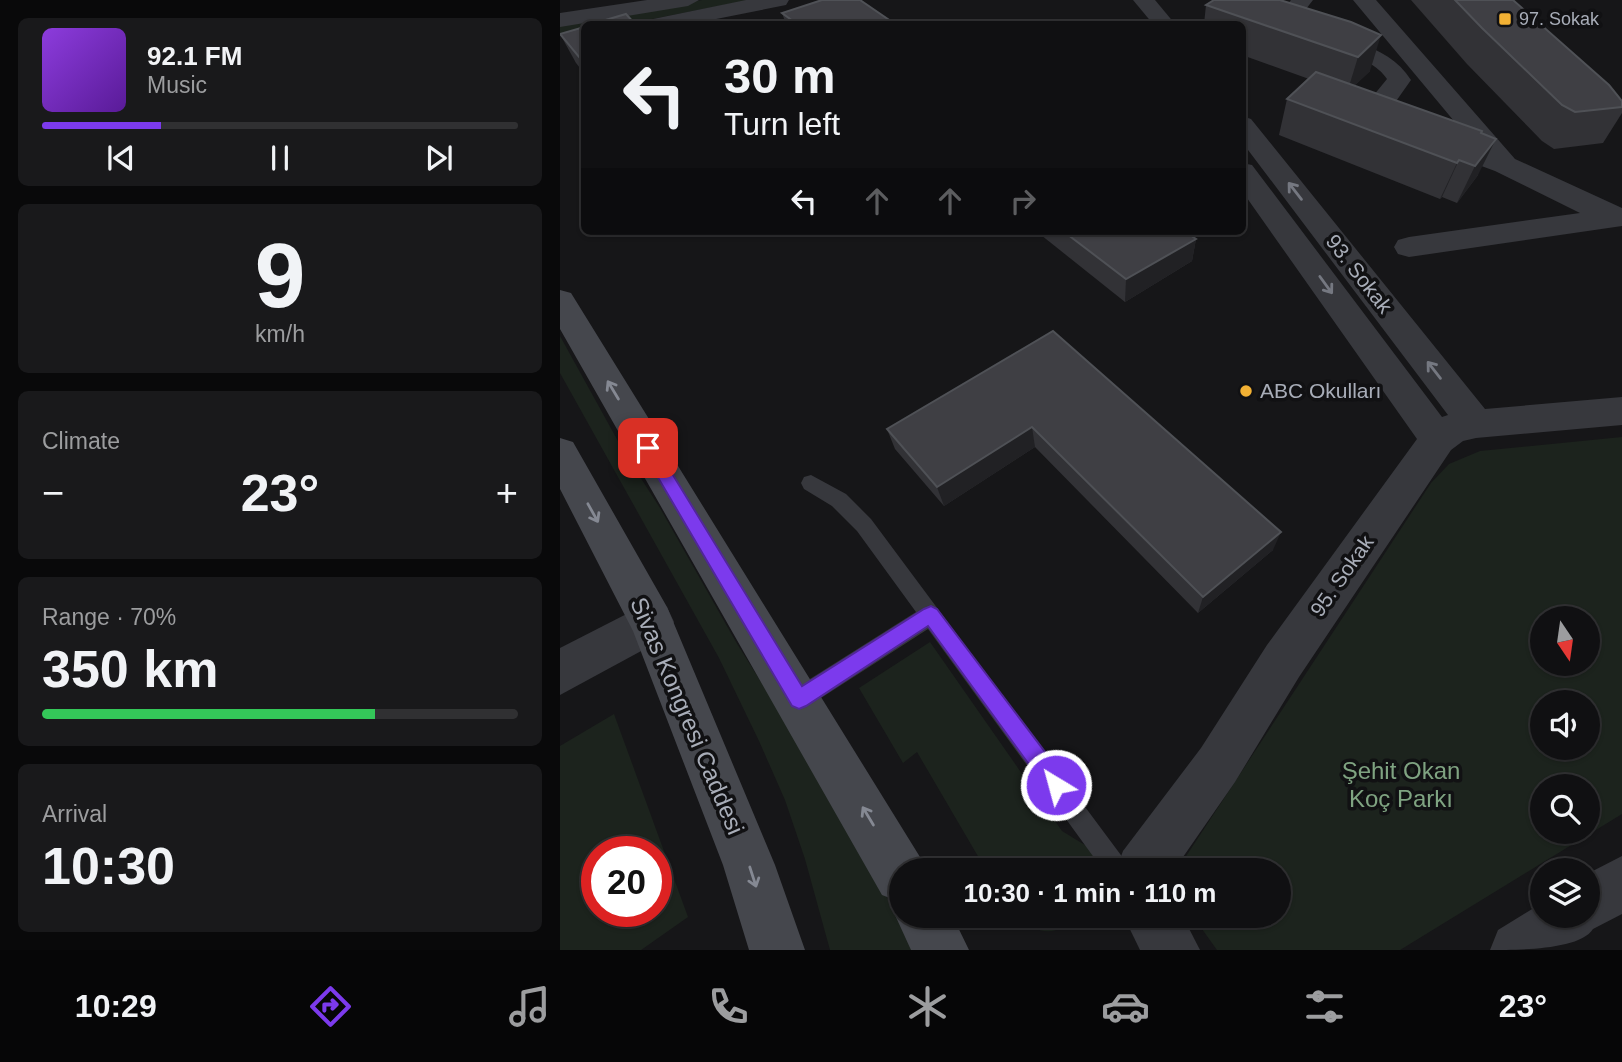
<!DOCTYPE html>
<html lang="en">
<head>
<meta charset="utf-8">
<style>
  body { margin:0; font-family:Helvetica,sans-serif; background:#19191b; color:#f1f3f6; height:100vh; display:flex; flex-direction:column; font-size:26px; white-space:nowrap }
  * { box-sizing:border-box; margin:0 }
  p { font-size:23px; color:#9c9d9f }
  .icon { flex:none; width:38px; height:38px; fill:none; stroke:currentColor; stroke-width:2; stroke-linecap:round; stroke-linejoin:round }
  .map { position:relative; flex:1; overflow:hidden }
  .drawer { display:flex; flex-direction:column; gap:18px; padding:18px; background:#09090a; width:560px }
  .drawer>* { flex:none }
  .guide { position:absolute; left:21px; top:21px; width:665px; height:214px; border-radius:10px; box-shadow:0 2px 5px #0004,0 0 0 2px #303032; background:#101012; color:#f1f3f6; overflow:hidden }
  .needle { width:46px; rotate:167deg }
  .controls { position:absolute; left:970px; top:606px; display:grid; gap:14px }
  .controls a { display:grid; place-items:center; width:70px; height:70px; border-radius:50%; background:#101012; box-shadow:0 2px 5px #0004,0 0 0 2px #303032; font-size:35px }
  .speed { position:absolute; left:21px; top:836px; display:flex; gap:14px; font-size:35px; font-weight:700; text-align:center }
  .speed>* { display:grid; place-content:center; width:91px; height:91px; border-radius:50%; background:#101012; box-shadow:0 2px 5px #0004,0 0 0 2px #303032; line-height:1 }
  .speed .limit { border:10px solid #d22; background:#fff; color:#111 }
  .pin { position:absolute; display:grid; place-items:center; width:60px; height:60px; color:#fff; margin:-30px; border-radius:14px; box-shadow:0 4px 10px #0006 }
  .me { position:absolute; width:77px; margin:-38px; rotate:323deg; stroke-linejoin:round; filter:drop-shadow(0 0 5px #0008) }
  .turn { display:flex; align-items:center; gap:24px; height:147px; padding:0 28px; font-size:32px }
  .turn .icon { width:91px; height:91px; stroke-width:2.5 }
  .turn b { display:block; font-size:49px; line-height:60px }
  .lanes { display:flex; align-items:center; height:66px; padding:0 28px; background:#0003; justify-content:center; gap:35px; direction:ltr }
  .lanes .off { opacity:.35 }
  .big { font-size:52px; font-weight:600; line-height:1.1 }
  .drawer .tile { flex:1; display:flex; flex-direction:column; justify-content:center; gap:10px; min-width:0; padding:0 24px; border-radius:10px; background:#19191b }
  .drawer .dial { align-items:center; gap:0 }
  .dial b { font-size:91px; line-height:1 }
  .song { display:flex; align-items:center; gap:21px }
  .cover { width:84px; height:84px; border-radius:10px; background:linear-gradient(135deg,hsl(270 70% 55%),hsl(270 70% 35%)) }
  .played { height:7px; border-radius:4px; background:linear-gradient(90deg,#7c3aed 25%,#303032 25%) }
  .keys { display:flex; justify-content:space-around; direction:ltr }
  .heat { display:flex; justify-content:space-between; align-items:center; font-size:38px; direction:ltr }
  .charge { height:10px; border-radius:5px; background:linear-gradient(90deg,#34c759 70%,#303032 0) }
  .trip { position:absolute; left:329px; top:858px; width:402px; height:70px; border-radius:35px; background:#101012; box-shadow:0 2px 5px #0004,0 0 0 2px #303032; font-weight:600; line-height:70px; text-align:center }
  .menu { display:flex; height:112px; justify-content:space-around; align-items:center; background:#060607; color:#9c9d9f }
  .menu .icon { width:49px; height:49px }
  .menu .selected { color:#7c3aed }
  .menu b { font-size:32px; color:#f1f3f6 }
  main { display:flex; flex:1; min-height:0 }
  .map>svg:first-child { display:block }
  .green { fill:#1c231d; fill-rule:evenodd }
  .lines { fill:none; stroke-linecap:round; stroke-linejoin:round }
  .service { fill:#37383d; fill-rule:evenodd }
  .minor { fill:#37383d; fill-rule:evenodd }
  .tertiary { fill:#37383d; fill-rule:evenodd }
  .secondary { fill:#45474d; fill-rule:evenodd }
  .wall { fill:#323236 }
  .shaded-wall { fill:#212124 }
  .building { fill:#3f3f44; stroke:#4f5156; stroke-width:2 }
  .oneway { stroke:#757881 }
  .oneway2 { stroke:#858993 }
  .route { fill:#7c3aed; stroke:#51269a; stroke-width:2 }
  .poi-dot { fill:#f2b134; stroke:#111113; stroke-width:2.5 }
  .labels { text-anchor:middle; stroke-width:7; stroke-linejoin:round; paint-order:stroke }
  .far-poi-label { font-size:18px; fill:#a8adb8; stroke:#111113; text-anchor:start }
  .street-label { font-size:21px; fill:#a8adb8; stroke:#111113 }
  .poi-label { font-size:21px; fill:#a8adb8; stroke:#111113; text-anchor:start }
  .near-street-label { font-size:24px; fill:#a8adb8; stroke:#111113 }
  .near-park-label { font-size:24px; fill:#7fa381; stroke:#111113 }
</style>
</head>
<body>
<main>
<section class="drawer">
<div class="tile">
<div class="song"><i class="cover"></i><div><b>92.1 FM</b><p>Music</p></div></div>
<div class="played"></div>
<div class="keys"><svg class="icon" aria-label="previous" viewBox="0 0 24 24"><path d="M18 5L8 12l10 7zM5 5v14"/></svg><svg class="icon" aria-label="pause" viewBox="0 0 24 24"><path d="M8 5v14M16 5v14"/></svg><svg class="icon" aria-label="next" viewBox="0 0 24 24"><path d="M6 5l10 7-10 7zM19 5v14"/></svg></div>
</div>
<div class="tile dial"><b>9</b><p>km/h</p></div>
<div class="tile"><p>Climate</p>
<div class="heat"><a>−</a><b class="big">23°</b><a>+</a></div>
</div>
<div class="tile"><p>Range · 70%</p><b class="big">350 km</b><div class="charge"></div></div>
<div class="tile"><p>Arrival</p><b class="big">10:30</b></div>
</section>
<div class="map">
<svg width="1062" height="950" viewBox="0 0 1062 950">
  <rect width="100%" height="100%" fill="#161618"/>
  <g class="green">
    <path d="M142 0H189L67 24H24V32L0 36V25Z"/>
    <path d="M0 336 64 452 100 508 176 642 285 816 354 950H270L245 859 225 800 199 741 159 658 0 373Z"/>
    <path d="M1062 437V814L840 950H657L632 915H719V870H617L871 483 889 464 920 451ZM982 618H1027V663H982ZM982 702H1027V747H982ZM982 786H1027V831H982Z"/>
    <path d="M370 642 502 831 533 850 543 870H426L357 752 343 763 299 688Z"/>
    <path d="M54 714 128 917 81 950H0V746ZM96 852V912H37V852Z"/>
    <path d="M459 915H525C499 932 482 941 459 915Z"/>
  </g>
  <g class="lines">
    <path class="service" d="M251 475 286 494 311 519 572 870H543L368 629 247 707 239 711 231 707 227 699 231 691 356 612 297 531 272 506 244 489 241 483 244 477Z"/>
    <g class="minor">
      <path d="M87 0H139L128 6 0 27V13Z"/>
      <path d="M186 0H229L226 5 131 24H90L93 19Z"/>
      <path d="M573 0H595L615 24H593Z"/>
      <path d="M731 0H753L736 22C775 41 826 40 851 80L827 114 914 145 793 0H816L955 159 1062 208V226L849 257 838 254 834 247 838 240 849 237 1020 213 935 171 807 124 800 112 827 79C811 52 744 43 715 29L712 24Z"/>
      <path d="M682 116 691 119 925 409 1062 397V425L916 438 903 441 891 450 739 677 675 782 614 870H556L563 851 641 748 707 645 857 439 682 191V163L692 165 882 417 888 415 682 142Z"/>
      <path d="M92 601 107 607 114 622 107 637 0 695V648Z"/>
      <path d="M563 915H622L640 950H580Z"/>
    </g>
    <path class="tertiary" d="M1062 856V914L1033 929C1020 950 958 950 930 950L938 930 982 903V915H1027V874Z"/>
    <g class="secondary">
      <path d="M0 290 11 293 360 857 365 870H341V915H392L409 950H351L335 915 340 902 322 895 0 329Z"/>
      <path d="M0 438 13 442 107 607 215 865 245 950H189L163 865 73 631 0 489Z"/>
    </g>
  </g>
  <g class="wall">
    <path d="M851 0H953L1062 101V113L1043 143 994 149 982 141 907 64Z"/>
    <path d="M646 5 791 22 810 71 794 86 921 133 918 175 897 203 882 197 880 199 719 135 727 99 749 79 682 55V24H644Z"/>
    <path d="M222 13 335 24H226Z"/>
    <path d="M24 27V73L16 63 0 34Z"/>
    <path d="M476 231H624L636 239 632 261 565 302Z"/>
    <path d="M493 331 713 550 638 613 475 447 384 506 335 449 327 429Z"/>
  </g>
  <g class="shaded-wall">
    <path d="M821 35 810 71 787 93 798 57Z"/>
    <path d="M936 139 918 175 897 203 915 166Z"/>
    <path d="M899 160 882 197 880 199 897 163Z"/>
    <path d="M636 239 632 261 565 302 566 279Z"/>
    <path d="M472 427 475 447 384 506 377 487Z"/>
    <path d="M721 532 713 550 638 613 643 597Z"/>
  </g>
  <g class="building">
    <path d="M262 0H300L335 24H237L222 13Z"/>
    <path d="M654 0H720L791 22 821 35 798 57 646 5Z"/>
    <path d="M895 0H953L1049 85 1062 101V107L1015 112 1002 105 922 28Z"/>
    <path d="M66 14 75 24H32Z"/>
    <path d="M24 27V63L0 34Z"/>
    <path d="M756 72 922 131 921 133 936 139 915 166 899 160 897 163 727 99Z"/>
    <path d="M503 231H624L636 239 566 279Z"/>
    <path d="M493 331 721 532 643 597 472 427 377 487 327 429Z"/>
  </g>
  <defs><path id="oneway-shaft" d="M-6 0H5M1.5-3L5.5 0L1.5 3" fill="none" stroke-width="1.6" stroke-linecap="round" stroke-linejoin="round" transform="scale(1.75)"/></defs>
  <g class="oneway">
    <use href="#oneway-shaft" transform="translate(735 191) rotate(-128)"/>
    <use href="#oneway-shaft" transform="translate(766 285) rotate(54)"/>
    <use href="#oneway-shaft" transform="translate(874 370) rotate(-128)"/>
  </g>
  <g class="oneway2">
    <use href="#oneway-shaft" transform="translate(53 390) rotate(-121)"/>
    <use href="#oneway-shaft" transform="translate(33 513) rotate(61)"/>
    <use href="#oneway-shaft" transform="translate(308 816) rotate(-121)"/>
    <use href="#oneway-shaft" transform="translate(193 877) rotate(72)"/>
  </g>
  <path class="route" d="M88 442 94 444 242 686 364 609 371 606 377 609 504 777 507 785 504 792 496 795 489 792 368 626 246 706 239 709 232 706 83 452 80 448Z"/>
  <g class="poi-dot">
    <rect x="938" y="12" width="14" height="14" rx="3.5"/>
    <circle cx="686" cy="391" r="7"/>
  </g>
  <g class="labels">
    <g class="far-poi-label">
      <text x="959" y="25">97. Sokak</text>
    </g>
    <g class="street-label">
      <text transform="translate(799 274) rotate(52)" y="7">93. Sokak</text>
      <text transform="translate(782 576) rotate(-55)" y="7">95. Sokak</text>
    </g>
    <g class="poi-label">
      <text x="700" y="398">ABC Okulları</text>
    </g>
    <g class="near-street-label">
      <text transform="translate(127 716) rotate(67)" y="8">Sivas Kongresi Caddesi</text>
    </g>
    <g class="near-park-label">
      <text x="841" y="779">Şehit Okan<tspan x="841" dy="28">Koç Parkı</tspan></text>
    </g>
  </g>
</svg>
<div class="controls">
<a><svg class="needle" viewBox="-14 -14 28 28"><path d="M0-13l5 13h-10z" fill="#e53935"/><path d="M0 13l5-13h-10z" fill="#9c9d9f"/></svg></a>
<a><svg class="icon" aria-label="sound" viewBox="0 0 24 24"><path d="M4 9h4l5-4v14l-5-4H4zM17 9q2 3 0 6"/></svg></a>
<a><svg class="icon" aria-label="search" viewBox="0 0 24 24"><circle cx="10" cy="10" r="6"/><path d="M15 15l6 6"/></svg></a>
<a><svg class="icon" aria-label="layers" viewBox="0 0 24 24"><path d="M12 4l9 5-9 5-9-5zM3 14l9 5 9-5"/></svg></a>
</div>
<div class="speed"><div class="limit">20</div></div>
<div class="pin" style="left:88px;top:448px;background:#d93025"><svg class="icon" aria-label="arrive" viewBox="0 0 24 24"><path d="M6 21V4h12l-3 4 3 4H6"/></svg></div>
<svg class="me" style="left:496px;top:785px" viewBox="-20 -20 40 40"><circle r="17" fill="#7c3aed" stroke="#fff" stroke-width="3"/><path d="M0-11L8 9 0 5-8 9z" fill="#fff"/></svg>
<div class="trip">10:30 · 1 min · 110 m</div>
<div class="guide">
<div class="turn"><svg class="icon" aria-label="left" viewBox="0 0 24 24"><path d="M17 20v-9H6M10 6l-5 5 5 5"/></svg><div><b>30 m</b>Turn left</div></div>
<div class="lanes"><svg class="icon" aria-label="left" viewBox="0 0 24 24"><path d="M17 20v-9H6M10 6l-5 5 5 5"/></svg><svg class="icon off" aria-label="ahead" viewBox="0 0 24 24"><path d="M12 20V5M6 11l6-6 6 6"/></svg><svg class="icon off" aria-label="ahead" viewBox="0 0 24 24"><path d="M12 20V5M6 11l6-6 6 6"/></svg><svg class="icon off" aria-label="right" viewBox="0 0 24 24"><path d="M7 20v-9h11M14 6l5 5-5 5"/></svg></div>
</div>
</div>
</main>
<nav class="menu">
<b>10:29</b>
<svg class="icon selected" aria-label="directions" viewBox="0 0 24 24"><path d="M12 3l9 9-9 9-9-9zM9 14v-3h6M13 9l2 2-2 2"/></svg>
<svg class="icon" aria-label="music" viewBox="0 0 24 24"><path d="M9 18V5l10-2v13"/><circle cx="6" cy="18" r="3"/><circle cx="16" cy="16" r="3"/></svg>
<svg class="icon" aria-label="phone" viewBox="0 0 24 24"><path d="M5 4h4l2 5-3 2q2 4 5 5l2-3 5 2v4C11 20 4 13 5 4z"/></svg>
<svg class="icon" aria-label="climate" viewBox="0 0 24 24"><path d="M12 3v18M4 7l16 10M4 17L20 7"/></svg>
<svg class="icon" aria-label="car" viewBox="0 0 24 24"><path d="M5 17H2v-5l4-1 3-4h7l3 4 3 1v5h-3M9 17h6M6 11h13"/><circle cx="7" cy="17" r="2"/><circle cx="17" cy="17" r="2"/></svg>
<svg class="icon" aria-label="filters" viewBox="0 0 24 24"><path d="M4 7h16M4 17h16"/><circle cx="9" cy="7" r="2"/><circle cx="15" cy="17" r="2"/></svg>
<b>23°</b>
</nav>
</body>
</html>
